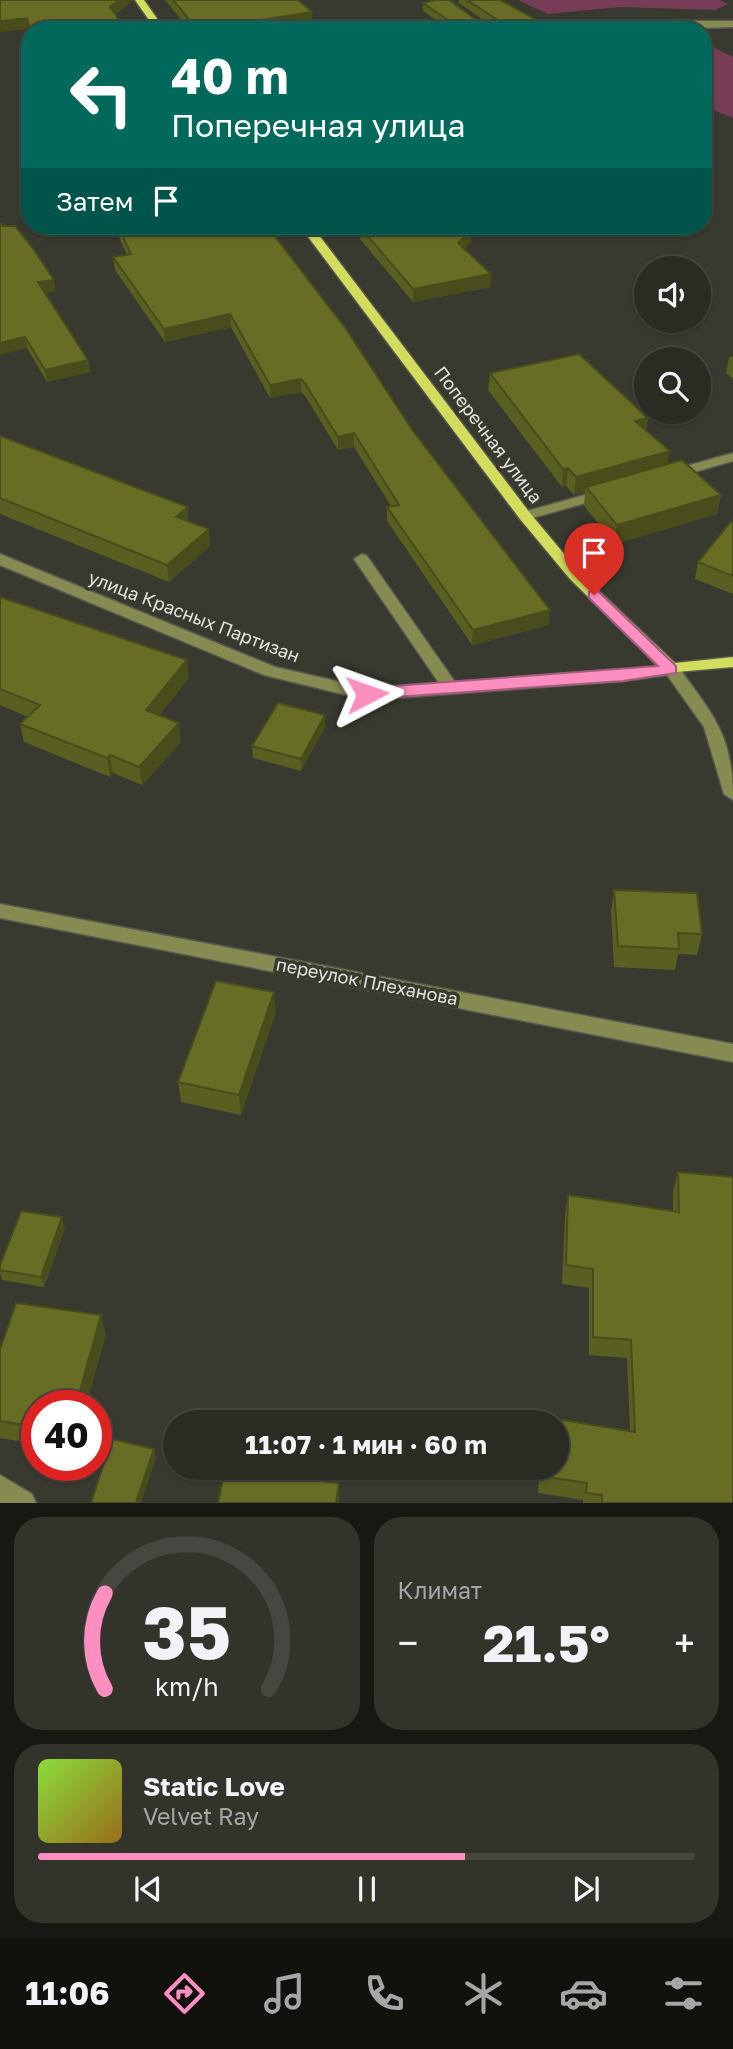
<!DOCTYPE html>
<html lang="ru">
<head>
<meta charset="utf-8">
<style>
  body { margin:0; font-family:"Golos Text",sans-serif; background:#32332b; color:#f1f3f6; height:100vh; display:flex; flex-direction:column; font-size:26px; white-space:nowrap }
  * { box-sizing:border-box; margin:0 }
  p { font-size:23px; color:#a5a7a6 }
  .icon { flex:none; width:38px; height:38px; fill:none; stroke:currentColor; stroke-width:2; stroke-linecap:round; stroke-linejoin:round }
  .map { position:relative; height:1503px; overflow:hidden }
  .drawer { display:flex; flex-direction:column; gap:14px; padding:14px; background:#171813; flex:1 }
  .drawer>* { flex:none }
  .banner { position:absolute; left:21px; top:21px; width:691px; height:214px; border-radius:28px; box-shadow:0 2px 5px #0004,0 0 0 2px #464741; background:#00695c; color:#fff; overflow:hidden }
  .tools { position:absolute; left:634px; top:256px; display:grid; gap:14px }
  .tools a { display:grid; place-items:center; width:77px; height:77px; border-radius:50%; background:#2a2b23; box-shadow:0 2px 5px #0004,0 0 0 2px #464741; font-size:35px }
  .speed { position:absolute; left:21px; top:1390px; display:flex; gap:14px; font-size:35px; font-weight:700; text-align:center }
  .speed>* { display:grid; place-content:center; width:91px; height:91px; border-radius:50%; background:#2a2b23; box-shadow:0 2px 5px #0004,0 0 0 2px #464741; line-height:1 }
  .speed .limit { border:10px solid #d22; background:#fff; color:#111 }
  .pin { position:absolute; display:grid; place-items:center; width:60px; height:60px; color:#fff; margin:-72px -30px; border-radius:50% 50% 50% 0; rotate:-45deg; box-shadow:0 0 7px #0007 }
  .pin .icon { rotate:45deg }
  .me { position:absolute; width:77px; margin:-38px; rotate:86deg; stroke-linejoin:round; filter:drop-shadow(0 0 5px #0008) }
  .turn { display:flex; align-items:center; gap:24px; height:147px; padding:0 35px; font-size:32px }
  .turn .icon { width:91px; height:91px; stroke-width:2.5 }
  .turn b { display:block; font-size:49px; line-height:60px }
  .then { display:flex; align-items:center; height:66px; padding:0 35px; background:#0003; gap:14px; font-size:26px }
  .big { font-size:52px; font-weight:700; line-height:1.1 }
  .drawer .widget { flex:1; display:flex; flex-direction:column; justify-content:center; gap:10px; min-width:0; padding:0 24px; border-radius:28px; background:#32332b }
  .drawer .dial { align-items:center; gap:0 }
  .dial svg { height:182px; overflow:visible; fill:none; stroke:#464741; stroke-width:7; stroke-linecap:round; text-anchor:middle }
  .dial text { fill:#f1f3f6; stroke:none }
  .song { display:flex; align-items:center; gap:21px }
  .cover { width:84px; height:84px; border-radius:10px; background:linear-gradient(135deg,hsl(90 70% 55%),hsl(40 70% 35%)) }
  .played { height:7px; border-radius:4px; background:linear-gradient(90deg,#fd8ec0 65%,#464741 65%) }
  .keys { display:flex; justify-content:space-around; direction:ltr }
  .heat { display:flex; justify-content:space-between; align-items:center; font-size:38px; direction:ltr }
  .drawer .tiles { flex:1; display:grid; gap:14px; grid-template-columns:1fr 1fr }
  .widget:last-child { grid-column:span 2 }
  .trip { position:absolute; left:163px; top:1410px; width:406px; height:70px; border-radius:35px; background:#2a2b23; box-shadow:0 2px 5px #0004,0 0 0 2px #464741; font-weight:700; line-height:70px; text-align:center }
  .tabs { display:flex; height:112px; justify-content:space-around; align-items:center; background:#11110e; color:#a5a7a6 }
  .tabs .icon { width:49px; height:49px }
  .tabs .current { color:#fd8ec0 }
  .tabs b { font-size:32px; color:#f1f3f6 }
  .map>svg:first-child { display:block }
  .green { fill:#773d57 }
  .lines { fill:none; stroke-linecap:round; stroke-linejoin:round }
  .minor-casing { stroke:#57584e; stroke-width:3 }
  .major-casing { stroke:#57584e; stroke-width:3 }
  .minor { fill:#868b51; fill-rule:evenodd }
  .major { fill:#d3dd5d; fill-rule:evenodd }
  .wall { fill:#595e21 }
  .shaded-wall { fill:#494c1b }
  .building { fill:#686d26; stroke:#494c1b; stroke-width:2 }
  .route { fill:#fd8ec0; stroke:#a45c7d; stroke-width:2 }
  .labels { text-anchor:middle; stroke-width:7; stroke-linejoin:round; paint-order:stroke }
  .street-label { font-size:18px; fill:#e4e4de; stroke:#38392f }
</style>
</head>
<body>
<div class="map">
<svg width="733" height="1503" viewBox="0 0 733 1503">
  <rect width="100%" height="100%" fill="#38392f"/>
  <g class="green">
    <path d="M518 0H720L728 4 715 10 620 7 548 14Z"/>
    <path d="M704 37 711 46 733 57V118L704 106Z"/>
  </g>
  <g class="lines">
    <g class="minor-casing">
      <g id="minor">
        <path d="M685 21H733V27L643 30Z"/>
        <path d="M733 453V461L670 479 663 475 665 472Z"/>
        <path d="M606 489 613 493 611 496 525 520 518 516 520 513Z"/>
        <path d="M0 554 275 667 367 688 439 683 354 559 362 554 367 556 455 682 677 665C714 717 733 734 733 800L724 794 704 727 667 675 623 681 367 700 264 675 0 565Z"/>
        <path d="M0 904 733 1044V1062L0 918Z"/>
        <path d="M0 1475 32 1494 36 1503H0Z"/>
      </g>
    </g>
    <g class="major-casing">
      <g id="major">
        <path d="M135 0H144L165 30H156Z"/>
        <path d="M300 226H312L530 513 580 573 675 663 733 657V667L665 673 570 579 520 519Z"/>
      </g>
    </g>
    <use href="#minor" class="minor"/>
    <use href="#major" class="major"/>
  </g>
  <g class="wall">
    <path d="M165 0H298L312 23 272 29 273 30H190Z"/>
    <path d="M459 0H500L539 21 538 30H450L423 11V3L482 24H489L459 3Z"/>
    <path d="M0 223 56 291 45 293 88 360 90 372 47 382 27 348Z"/>
    <path d="M114 226H267L413 431 549 625 472 645 387 521V507L391 506 354 447 338 450 306 397 301 392 270 398 231 327 165 342 115 270 113 257 127 255Z"/>
    <path d="M356 226H468L471 230V242L464 249 491 287 413 302 360 239V231Z"/>
    <path d="M733 356V379L726 373 729 357Z"/>
    <path d="M490 373 648 418 646 430 668 464 721 495 717 514 615 544 584 506 585 492 574 495 566 486 562 487 488 390Z"/>
    <path d="M0 436 189 521 210 546 169 582 0 514Z"/>
    <path d="M733 519V594L695 579 698 562Z"/>
    <path d="M0 597 189 678 159 715 181 742 142 785 113 773 110 777 24 742 20 724 28 717 0 705Z"/>
    <path d="M325 715V727L301 771 253 758 252 746Z"/>
    <path d="M614 890 702 934 697 955 678 954 675 970 614 967 611 911Z"/>
    <path d="M276 1012 241 1115 181 1102 178 1082Z"/>
    <path d="M678 1172 733 1503H583V1500L538 1493 540 1468H556V1423H544L545 1417 630 1431 627 1358 589 1355V1288L562 1284 565 1214 568 1195 673 1211V1191Z"/>
    <path d="M65 1228 44 1287 2 1280 0 1273V1266Z"/>
    <path d="M106 1334 86 1405H37V1444L0 1438V1346Z"/>
  </g>
  <g class="shaded-wall">
    <path d="M119 0H134L111 18 110 7Z"/>
    <path d="M312 12V23L267 30 261 20Z"/>
    <path d="M27 18 29 29 0 32V21Z"/>
    <path d="M539 21 538 30H494Z"/>
    <path d="M54 25 55 30H31L30 27Z"/>
    <path d="M471 230V242L458 256V243Z"/>
    <path d="M491 274V287L413 302V289Z"/>
    <path d="M54 280 56 291 40 294 38 282Z"/>
    <path d="M230 314 231 327 165 342 164 329Z"/>
    <path d="M25 337 27 348 0 355V343Z"/>
    <path d="M88 360 90 372 47 382 45 370Z"/>
    <path d="M301 379V392L270 398V385Z"/>
    <path d="M648 418 645 435 635 421Z"/>
    <path d="M354 433V447L338 450V437Z"/>
    <path d="M670 451 667 469 586 487 585 492 574 495 576 477Z"/>
    <path d="M568 468 566 486 562 487 563 469Z"/>
    <path d="M721 495 717 514 615 544 617 525Z"/>
    <path d="M188 507 189 525 176 517Z"/>
    <path d="M209 529 210 546 169 582 167 565Z"/>
    <path d="M550 610 549 625 472 645 473 630Z"/>
    <path d="M187 660 189 678 149 729 146 710Z"/>
    <path d="M325 715V727L301 771V759Z"/>
    <path d="M179 723 181 742 142 785 139 767Z"/>
    <path d="M110 755 113 773 110 777 107 758Z"/>
    <path d="M274 992 276 1012 241 1115 239 1095Z"/>
    <path d="M62 1217 65 1228 44 1287 41 1277Z"/>
    <path d="M101 1315 106 1334 86 1405H76Z"/>
    <path d="M154 1449 156 1459 141 1503H136L138 1496Z"/>
    <path d="M339 1483V1503H336Z"/>
  </g>
  <g class="building">
    <path d="M0 0H119L110 7 126 30H56L54 25 30 27 27 18 0 21Z"/>
    <path d="M173 0H298L312 12 261 20 273 30H198Z"/>
    <path d="M436 0H449L482 24H494L496 19 467 0H500L539 21 494 30H463L423 3Z"/>
    <path d="M0 223 3 226H15L34 250 54 280 38 282 88 360 45 370 25 337 0 343Z"/>
    <path d="M118 226H267L346 329 413 431 550 610 473 630 387 507 399 505 354 433 338 437 305 383 301 379 270 385 230 314 164 329 113 257 131 254Z"/>
    <path d="M365 226H468L471 230 458 243 491 274 413 289 360 227Z"/>
    <path d="M579 354 648 418 635 421 670 451 576 477 568 468 563 469 490 373Z"/>
    <path d="M0 436 188 507 176 517 209 529 167 565 0 498Z"/>
    <path d="M682 460 721 495 617 525 586 487Z"/>
    <path d="M733 519V576L698 562Z"/>
    <path d="M0 597 187 660 146 710 179 723 139 767 110 755 107 758 20 724 40 705 0 689Z"/>
    <path d="M278 703 325 715 301 759 252 746Z"/>
    <path d="M614 890 697 893 702 934 678 933 679 949 618 946Z"/>
    <path d="M216 981 274 992 239 1095 178 1082Z"/>
    <path d="M678 1172 733 1177V1503H602V1495L586 1493 587 1483 541 1476 542 1468H556V1423H545V1417L635 1432 631 1340 593 1337V1269L566 1265 568 1195 679 1212Z"/>
    <path d="M21 1211 62 1217 41 1277 0 1270V1266Z"/>
    <path d="M16 1303 101 1315 76 1405H37V1427L0 1421V1346L1 1347Z"/>
    <path d="M112 1439 154 1449 138 1496 136 1503H91Z"/>
    <path d="M234 1471 339 1483 336 1503H218L224 1474 233 1475Z"/>
  </g>
  <path class="route" d="M594 590 599 592 676 666V673L623 681 367 699 359 694 367 688 658 666 589 598V592Z"/>
  <g class="labels">
    <g class="street-label">
      <text transform="translate(488 435) rotate(53)" y="6">Поперечная улица</text>
      <text transform="translate(194 617) rotate(21)" y="6">улица Красных Партизан</text>
      <text transform="translate(367 982) rotate(11)" y="6">переулок Плеханова</text>
    </g>
  </g>
</svg>
<div class="tools">
<a><svg class="icon" aria-label="sound" viewBox="0 0 24 24"><path d="M4 9h4l5-4v14l-5-4H4zM17 9q2 3 0 6"/></svg></a>
<a><svg class="icon" aria-label="search" viewBox="0 0 24 24"><circle cx="10" cy="10" r="6"/><path d="M15 15l6 6"/></svg></a>
</div>
<div class="speed"><div class="limit">40</div></div>
<div class="pin" style="left:594px;top:595px;background:#d93025"><svg class="icon" aria-label="arrive" viewBox="0 0 24 24"><path d="M6 21V4h12l-3 4 3 4H6"/></svg></div>
<svg class="me" style="left:367px;top:694px" viewBox="-20 -20 40 40"><path d="M0-17L14 15 0 8-14 15z" fill="#fd8ec0" stroke="#fff" stroke-width="4"/></svg>
<div class="trip">11:07 · 1 мин · 60 m</div>
<div class="banner">
<div class="turn"><svg class="icon" aria-label="left" viewBox="0 0 24 24"><path d="M17 20v-9H6M10 6l-5 5 5 5"/></svg><div><b>40 m</b>Поперечная улица</div></div>
<div class="then">Затем<svg class="icon" aria-label="arrive" viewBox="0 0 24 24"><path d="M6 21V4h12l-3 4 3 4H6"/></svg></div>
</div>
</div>
<section class="drawer">
<div class="tiles">
<div class="widget dial"><svg viewBox="0 0 100 80">
<path d="M14 69A42 42 0 1 1 86 69"/>
<path d="M14 69A42 42 0 0 1 14 27" stroke="#fd8ec0"/>
<text x="50" y="56" font-size="32" font-weight="700">35</text>
<text x="50" y="72" font-size="11">km/h</text>
</svg></div>
<div class="widget"><p>Климат</p>
<div class="heat"><a>−</a><b class="big">21.5°</b><a>+</a></div>
</div>
<div class="widget">
<div class="song"><i class="cover"></i><div><b>Static Love</b><p>Velvet Ray</p></div></div>
<div class="played"></div>
<div class="keys"><svg class="icon" aria-label="previous" viewBox="0 0 24 24"><path d="M18 5L8 12l10 7zM5 5v14"/></svg><svg class="icon" aria-label="pause" viewBox="0 0 24 24"><path d="M8 5v14M16 5v14"/></svg><svg class="icon" aria-label="next" viewBox="0 0 24 24"><path d="M6 5l10 7-10 7zM19 5v14"/></svg></div>
</div>
</div>
</section>
<nav class="tabs">
<b>11:06</b>
<svg class="icon current" aria-label="directions" viewBox="0 0 24 24"><path d="M12 3l9 9-9 9-9-9zM9 14v-3h6M13 9l2 2-2 2"/></svg>
<svg class="icon" aria-label="music" viewBox="0 0 24 24"><path d="M9 18V5l10-2v13"/><circle cx="6" cy="18" r="3"/><circle cx="16" cy="16" r="3"/></svg>
<svg class="icon" aria-label="phone" viewBox="0 0 24 24"><path d="M5 4h4l2 5-3 2q2 4 5 5l2-3 5 2v4C11 20 4 13 5 4z"/></svg>
<svg class="icon" aria-label="climate" viewBox="0 0 24 24"><path d="M12 3v18M4 7l16 10M4 17L20 7"/></svg>
<svg class="icon" aria-label="car" viewBox="0 0 24 24"><path d="M5 17H2v-5l4-1 3-4h7l3 4 3 1v5h-3M9 17h6M6 11h13"/><circle cx="7" cy="17" r="2"/><circle cx="17" cy="17" r="2"/></svg>
<svg class="icon" aria-label="filters" viewBox="0 0 24 24"><path d="M4 7h16M4 17h16"/><circle cx="9" cy="7" r="2"/><circle cx="15" cy="17" r="2"/></svg>
</nav>
</body>
</html>
